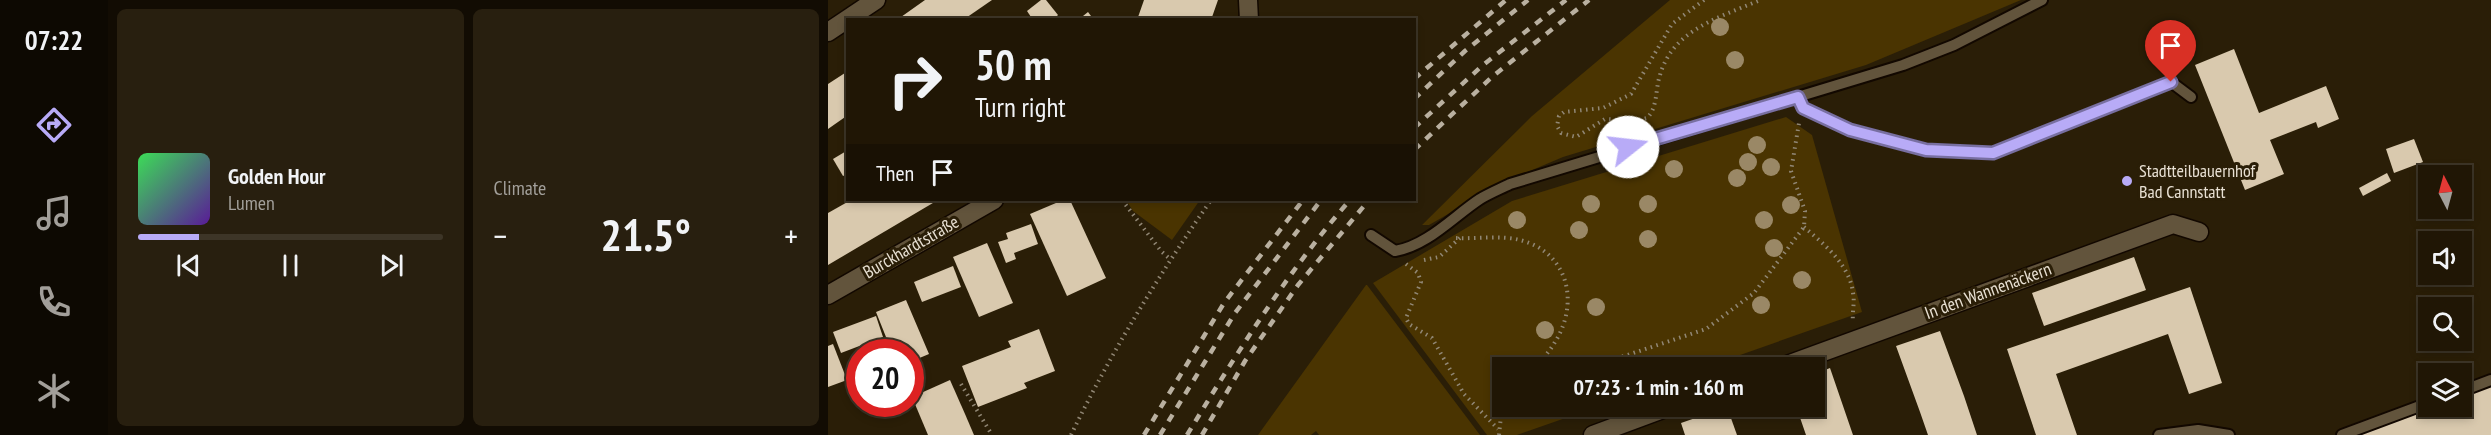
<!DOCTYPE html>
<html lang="en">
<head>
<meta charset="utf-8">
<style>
  body { margin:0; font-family:"PT Sans Narrow",sans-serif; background:#281f0f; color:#f1f3f6; height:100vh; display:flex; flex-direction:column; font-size:22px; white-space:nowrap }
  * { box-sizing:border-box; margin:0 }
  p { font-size:20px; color:#a29f9a }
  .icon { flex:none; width:33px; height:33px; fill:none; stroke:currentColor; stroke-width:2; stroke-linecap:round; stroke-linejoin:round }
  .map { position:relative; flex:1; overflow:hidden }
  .sheet { display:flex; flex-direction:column; gap:9px; padding:9px; background:#120c03; width:720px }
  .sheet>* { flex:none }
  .guide { position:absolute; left:18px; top:18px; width:570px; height:183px; border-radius:0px; box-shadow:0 3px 9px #0003,0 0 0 2px #3d3527; background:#201605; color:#f1f3f6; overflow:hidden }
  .needle { width:39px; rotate:354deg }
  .tools { position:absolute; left:1590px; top:165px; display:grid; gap:12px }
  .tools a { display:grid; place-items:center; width:54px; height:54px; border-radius:0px; background:#201605; box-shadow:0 3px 9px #0003,0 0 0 2px #3d3527; font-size:30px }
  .speed { position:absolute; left:18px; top:339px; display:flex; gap:12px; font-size:30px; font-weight:700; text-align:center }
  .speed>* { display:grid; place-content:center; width:78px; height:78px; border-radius:50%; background:#201605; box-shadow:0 3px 9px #0003,0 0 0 2px #3d3527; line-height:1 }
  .speed .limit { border:9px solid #d22; background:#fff; color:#111 }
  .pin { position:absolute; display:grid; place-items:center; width:51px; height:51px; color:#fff; margin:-62px -26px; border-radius:50% 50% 50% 0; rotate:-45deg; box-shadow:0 0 6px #0007 }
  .pin .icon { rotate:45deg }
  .me { position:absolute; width:66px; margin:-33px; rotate:74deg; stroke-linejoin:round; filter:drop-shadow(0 0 4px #0008) }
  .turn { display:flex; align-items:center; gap:21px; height:126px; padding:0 30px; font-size:27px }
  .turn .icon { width:78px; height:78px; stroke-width:2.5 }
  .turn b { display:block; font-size:42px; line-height:51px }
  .then { display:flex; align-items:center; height:57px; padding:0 30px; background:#0003; gap:12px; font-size:22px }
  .big { font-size:45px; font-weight:600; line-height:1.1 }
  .sheet .tile { flex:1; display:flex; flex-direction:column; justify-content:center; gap:9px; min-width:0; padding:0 21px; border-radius:9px; background:#281f0f }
  .song { display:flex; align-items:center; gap:18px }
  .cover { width:72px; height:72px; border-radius:9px; background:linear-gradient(135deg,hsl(130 70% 55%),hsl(270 70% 35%)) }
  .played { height:6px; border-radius:3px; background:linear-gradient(90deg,#b8abf7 20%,#3d3527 20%) }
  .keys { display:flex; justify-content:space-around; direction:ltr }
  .heat { display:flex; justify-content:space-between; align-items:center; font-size:33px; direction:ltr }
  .sheet .tiles { flex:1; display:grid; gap:9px; grid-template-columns:repeat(2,1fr) }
  .trip { position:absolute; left:664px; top:357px; width:333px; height:60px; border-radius:0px; background:#201605; box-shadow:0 3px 9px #0003,0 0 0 2px #3d3527; font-weight:600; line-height:60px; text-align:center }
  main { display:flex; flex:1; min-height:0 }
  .tabs { display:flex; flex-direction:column; width:108px; justify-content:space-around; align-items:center; background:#0d0902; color:#a29f9a }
  .tabs .icon { width:42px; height:42px }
  .tabs .current { color:#b8abf7 }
  .tabs b { font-size:27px; color:#f1f3f6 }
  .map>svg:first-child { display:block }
  .green { fill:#4a3401 }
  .building { fill:#d9c9ae }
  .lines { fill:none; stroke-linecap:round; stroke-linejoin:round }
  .lane-casing { stroke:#120800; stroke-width:14 }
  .street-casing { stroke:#120800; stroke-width:21 }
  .path { stroke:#918775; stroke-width:4; stroke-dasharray:1.5 4.5; stroke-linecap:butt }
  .lane { stroke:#62543c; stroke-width:10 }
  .street { stroke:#62543c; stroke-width:18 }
  .rail { stroke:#b9b0a0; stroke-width:4.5; stroke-dasharray:8 8; stroke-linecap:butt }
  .tree { fill:#9a8866 }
  .route-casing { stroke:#786fa1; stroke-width:15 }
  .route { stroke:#b8abf7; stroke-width:10 }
  .poi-dot { fill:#b8abf7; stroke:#2a1e07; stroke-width:2 }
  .labels { text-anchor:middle; stroke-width:6; stroke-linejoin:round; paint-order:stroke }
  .poi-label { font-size:18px; fill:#e8e0d3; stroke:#2a1e07; text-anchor:start }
  .street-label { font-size:18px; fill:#e8e0d3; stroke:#2a1e07 }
</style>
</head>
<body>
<main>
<nav class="tabs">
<b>07:22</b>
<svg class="icon current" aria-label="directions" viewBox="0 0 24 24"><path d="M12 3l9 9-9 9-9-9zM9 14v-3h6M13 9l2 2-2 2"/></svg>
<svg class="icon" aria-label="music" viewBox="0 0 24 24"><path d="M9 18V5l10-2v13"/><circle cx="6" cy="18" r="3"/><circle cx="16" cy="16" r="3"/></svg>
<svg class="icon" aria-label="phone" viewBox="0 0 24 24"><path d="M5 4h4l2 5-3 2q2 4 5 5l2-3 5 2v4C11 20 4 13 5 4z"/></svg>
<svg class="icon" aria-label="climate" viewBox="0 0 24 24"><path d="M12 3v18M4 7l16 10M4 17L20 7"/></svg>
</nav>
<section class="sheet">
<div class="tiles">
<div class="tile">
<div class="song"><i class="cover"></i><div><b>Golden Hour</b><p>Lumen</p></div></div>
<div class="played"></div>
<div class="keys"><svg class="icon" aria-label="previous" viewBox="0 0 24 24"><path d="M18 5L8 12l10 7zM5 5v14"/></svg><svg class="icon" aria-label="pause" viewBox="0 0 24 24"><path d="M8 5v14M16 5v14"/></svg><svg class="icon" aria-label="next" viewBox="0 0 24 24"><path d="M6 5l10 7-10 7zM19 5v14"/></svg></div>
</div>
<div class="tile"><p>Climate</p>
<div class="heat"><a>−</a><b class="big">21.5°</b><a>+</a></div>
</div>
</div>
</section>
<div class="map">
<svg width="1663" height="435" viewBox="0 0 1663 435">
  <rect width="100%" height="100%" fill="#2a1e07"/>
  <g class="green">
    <path d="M842 0H1193L1038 65 735 157 678 181 601 225H594L704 116Z"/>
    <path d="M958 117 984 135 1034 312 878 367 675 368V406L769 407 689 435H659L545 283 684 201Z"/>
    <path d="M298 200H372L344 240 305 211Z"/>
    <path d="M538 285H539L652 435H491L488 431 483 435H430Z"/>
  </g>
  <g class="building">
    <path d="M97 0H164L135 20H75L73 17Z"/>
    <path d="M213 0H218L230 15 225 20H205L199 11Z"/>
    <path d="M316 0H390L383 20H309Z"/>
    <path d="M260 12 266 20H250Z"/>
    <path d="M1406 49 1431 113 1498 86 1511 119 1490 128 1488 122 1442 140 1456 174 1417 190 1367 65Z"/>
    <path d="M20 71V115L0 129V84Z"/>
    <path d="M1586 139 1595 162 1566 173 1558 149Z"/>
    <path d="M20 150V174L15 176 5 159Z"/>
    <path d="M1559 173 1563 181 1535 196 1531 188Z"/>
    <path d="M23 200H110L0 265V213Z"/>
    <path d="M235 200H242L278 278 239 296 202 214Z"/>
    <path d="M203 224 210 244 186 253 188 259 178 263 170 242 180 239 178 233Z"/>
    <path d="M159 243 185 303 151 317 125 257Z"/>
    <path d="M1306 257 1318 290 1216 326 1204 293Z"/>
    <path d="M125 266 133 287 94 302 86 282Z"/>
    <path d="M1362 287 1394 383 1361 394 1340 334 1228 374 1249 435H1208L1179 349Z"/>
    <path d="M78 300 101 354 82 362V352H64L48 312Z"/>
    <path d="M48 316 55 337 13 353 5 332Z"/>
    <path d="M211 329 227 371 196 383 199 388 150 407 134 366 183 347 180 341Z"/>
    <path d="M1112 331 1136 396 1149 435H1100L1092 412 1068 346Z"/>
    <path d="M5 344 19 380 0 387V346Z"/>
    <path d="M1002 368 1025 435H978L968 406H987V374Z"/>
    <path d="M122 380 137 414 146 435H100L84 397Z"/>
    <path d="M1663 386V435H1531L1608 406H1634V397Z"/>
    <path d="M899 407 909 435H857L853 423Z"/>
  </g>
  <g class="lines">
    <g class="lane-casing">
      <g id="lane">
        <path d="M970 97 975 108 1022 130 1098 150 1165 153 1343 82 1363 97"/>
        <path d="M543 235 567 251C599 246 626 216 652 199 662 193 672 189 682 184L1075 65 1126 45 1214 0"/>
        <path d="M1634 391 1663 380"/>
        <path d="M1331 435 1370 430 1401 435"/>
        <path d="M1514 435 1600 403"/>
      </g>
    </g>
    <g class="street-casing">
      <g id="street">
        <path d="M420 0 421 20"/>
        <path d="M0 32 48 0"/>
        <path d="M0 295 166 200"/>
        <path d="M951 368 1345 224 1371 232"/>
        <path d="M765 435 843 406"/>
      </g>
    </g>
    <g class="path">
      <path d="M876 0 844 24 803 94 775 108 736 112 731 116 729 126 733 133 748 137 777 119 807 121 819 118C830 107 827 90 832 75 845 29 893 17 932 0"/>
      <path d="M294 200 333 251 342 259"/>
      <path d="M976 227C996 244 1022 265 1025 293 1027 302 1024 312 1025 322"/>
      <path d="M628 238C649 239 673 235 692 240 740 252 752 302 727 342 722 351 714 359 708 368"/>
      <path d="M596 260 611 257 632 238"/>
      <path d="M578 264 590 273 593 282 578 318 581 324 604 338 636 394 670 429"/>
      <path d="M760 368 878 329 926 293 976 227 977 211 963 171 971 123"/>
      <path d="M133 384 164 435"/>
      <path d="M243 435C283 352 331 275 383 200"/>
      <path d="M671 435 673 416 678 406"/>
    </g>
    <use href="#lane" class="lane"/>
    <use href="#street" class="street"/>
    <g class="rail">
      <path d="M586 79 678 0"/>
      <path d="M586 99 637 51 700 0"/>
      <path d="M586 128 655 65 738 0"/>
      <path d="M586 150 665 76 761 0"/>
      <path d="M316 435 396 303 475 200"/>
      <path d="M332 435 407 313 493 200"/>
      <path d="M359 435C409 353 459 272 522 200"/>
      <path d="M374 435 417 361 470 285 541 200"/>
    </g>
  </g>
  <g class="tree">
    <circle cx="892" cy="27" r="9"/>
    <circle cx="907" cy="60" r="9"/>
    <circle cx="929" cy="145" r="9"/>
    <circle cx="920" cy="162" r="9"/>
    <circle cx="943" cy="167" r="9"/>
    <circle cx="846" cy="169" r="9"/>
    <circle cx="909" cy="178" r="9"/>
    <circle cx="763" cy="204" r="9"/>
    <circle cx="820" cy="204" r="9"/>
    <circle cx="963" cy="205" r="9"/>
    <circle cx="689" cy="220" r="9"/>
    <circle cx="936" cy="220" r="9"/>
    <circle cx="751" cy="230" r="9"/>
    <circle cx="820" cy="239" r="9"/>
    <circle cx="946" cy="248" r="9"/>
    <circle cx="974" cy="280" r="9"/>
    <circle cx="933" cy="305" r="9"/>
    <circle cx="768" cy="307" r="9"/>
    <circle cx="717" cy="330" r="9"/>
  </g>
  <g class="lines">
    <g class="route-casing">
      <path id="route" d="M800 147 970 97 975 108 1022 130 1098 150 1165 153 1343 82"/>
    </g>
    <use href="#route" class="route"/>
  </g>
  <circle class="poi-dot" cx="1299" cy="181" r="6"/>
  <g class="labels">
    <g class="poi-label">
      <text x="1311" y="177">Stadtteilbauernhof<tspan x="1311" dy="21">Bad Cannstatt</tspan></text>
    </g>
    <g class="street-label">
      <text transform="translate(83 247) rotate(-30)" y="6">Burckhardtstraße</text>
      <text transform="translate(1160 291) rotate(-20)" y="6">In den Wannenäckern</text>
    </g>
  </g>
</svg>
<div class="tools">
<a><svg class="needle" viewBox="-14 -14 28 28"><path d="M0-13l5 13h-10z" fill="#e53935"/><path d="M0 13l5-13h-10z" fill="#a29f9a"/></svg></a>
<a><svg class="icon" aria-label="sound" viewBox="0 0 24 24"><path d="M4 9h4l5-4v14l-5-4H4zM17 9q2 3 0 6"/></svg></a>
<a><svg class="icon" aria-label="search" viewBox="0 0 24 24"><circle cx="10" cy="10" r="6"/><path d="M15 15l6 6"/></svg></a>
<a><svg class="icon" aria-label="layers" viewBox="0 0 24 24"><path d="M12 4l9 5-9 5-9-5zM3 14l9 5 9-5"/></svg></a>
</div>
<div class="speed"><div class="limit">20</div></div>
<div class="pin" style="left:1343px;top:82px;background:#d93025"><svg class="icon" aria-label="arrive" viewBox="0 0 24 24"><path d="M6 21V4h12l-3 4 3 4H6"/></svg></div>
<svg class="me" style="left:800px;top:147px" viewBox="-20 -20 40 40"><circle r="19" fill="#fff"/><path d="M0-13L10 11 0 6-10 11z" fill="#b8abf7"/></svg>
<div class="trip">07:23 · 1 min · 160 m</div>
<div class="guide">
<div class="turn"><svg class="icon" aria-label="right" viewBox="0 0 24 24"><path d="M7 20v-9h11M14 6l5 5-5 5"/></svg><div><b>50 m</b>Turn right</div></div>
<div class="then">Then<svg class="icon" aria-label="arrive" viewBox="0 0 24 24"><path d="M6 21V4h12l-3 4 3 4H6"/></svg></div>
</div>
</div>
</main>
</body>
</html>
